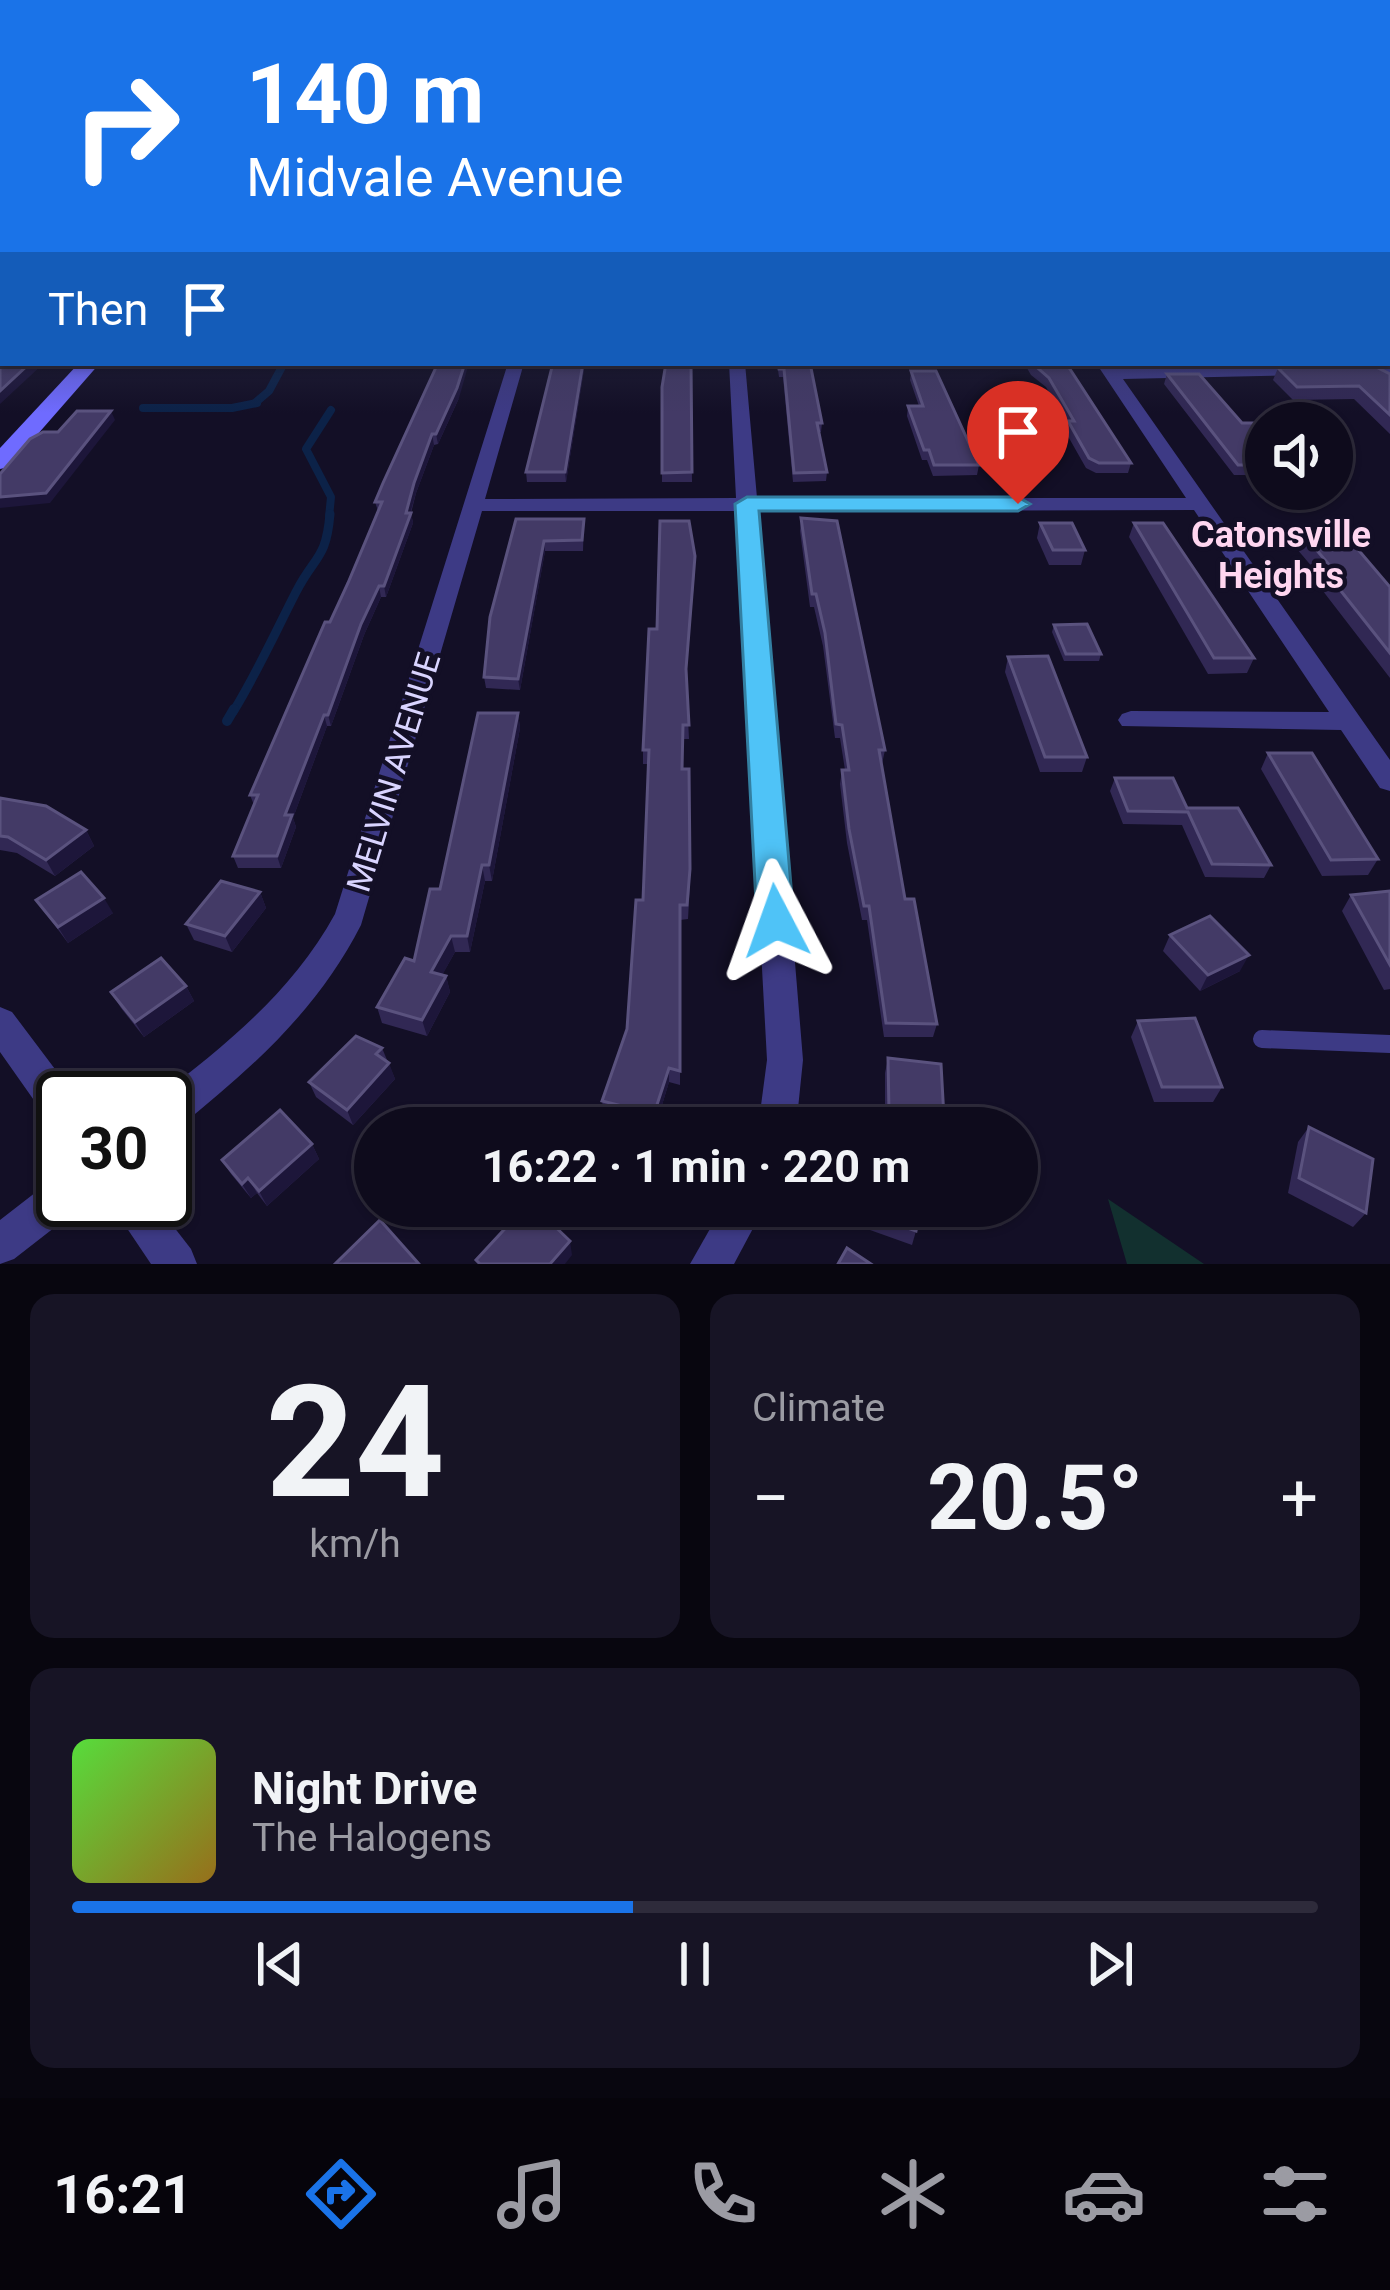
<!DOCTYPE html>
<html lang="en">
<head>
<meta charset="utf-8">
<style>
  body { margin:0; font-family:Roboto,sans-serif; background:#171425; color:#f1f3f6; height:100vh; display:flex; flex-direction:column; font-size:45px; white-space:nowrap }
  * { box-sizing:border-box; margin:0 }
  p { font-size:39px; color:#9b9ba3 }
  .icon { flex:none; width:66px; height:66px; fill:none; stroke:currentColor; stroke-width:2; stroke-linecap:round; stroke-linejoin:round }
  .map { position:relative; height:1264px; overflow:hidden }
  .details { display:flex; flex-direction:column; gap:30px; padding:30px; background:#08060f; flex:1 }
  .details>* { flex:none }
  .guide { position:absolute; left:0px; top:0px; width:1392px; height:366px; box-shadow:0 3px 9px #0004,0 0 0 3px #2e2b3b; background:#1a73e8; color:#fff; overflow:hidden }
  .tools { position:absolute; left:1245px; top:402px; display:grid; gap:24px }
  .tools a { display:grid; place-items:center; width:108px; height:108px; border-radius:50%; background:#0e0b1c; box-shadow:0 3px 9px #0004,0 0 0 3px #2e2b3b; font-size:60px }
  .speed { position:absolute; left:36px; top:1071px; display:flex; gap:24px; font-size:60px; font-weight:700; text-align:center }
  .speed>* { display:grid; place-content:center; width:156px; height:156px; border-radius:50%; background:#0e0b1c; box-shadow:0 3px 9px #0004,0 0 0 3px #2e2b3b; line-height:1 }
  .speed .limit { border:6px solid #111; border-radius:18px; background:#fff; color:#111 }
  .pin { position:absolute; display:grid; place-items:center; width:102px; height:102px; color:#fff; margin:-123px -51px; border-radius:50% 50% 50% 0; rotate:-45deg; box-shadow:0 0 12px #0007 }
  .pin .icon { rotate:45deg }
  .me { position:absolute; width:132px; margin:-66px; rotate:356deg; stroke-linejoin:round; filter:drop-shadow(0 0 9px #0008) }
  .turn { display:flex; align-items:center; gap:42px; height:252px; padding:0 48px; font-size:54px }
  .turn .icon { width:156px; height:156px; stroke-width:2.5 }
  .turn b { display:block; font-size:84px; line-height:102px }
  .then { display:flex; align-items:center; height:114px; padding:0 48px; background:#0003; gap:24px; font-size:45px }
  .big { font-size:90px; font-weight:700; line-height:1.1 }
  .details .card { flex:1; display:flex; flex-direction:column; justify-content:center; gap:18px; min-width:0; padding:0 42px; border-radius:24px; background:#171425 }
  .details .dial { align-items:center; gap:0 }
  .dial b { font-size:156px; line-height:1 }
  .song { display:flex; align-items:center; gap:36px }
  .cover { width:144px; height:144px; border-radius:18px; background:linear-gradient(135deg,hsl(110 70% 55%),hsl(40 70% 35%)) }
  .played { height:12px; border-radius:6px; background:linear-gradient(90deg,#1a73e8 45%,#2e2b3b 45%) }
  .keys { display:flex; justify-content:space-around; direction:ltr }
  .heat { display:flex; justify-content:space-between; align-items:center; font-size:66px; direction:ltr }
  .details .tiles { flex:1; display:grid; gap:30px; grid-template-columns:1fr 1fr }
  .card:last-child { grid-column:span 2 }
  .trip { position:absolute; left:354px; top:1107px; width:684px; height:120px; border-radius:60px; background:#0e0b1c; box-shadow:0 3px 9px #0004,0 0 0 3px #2e2b3b; font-weight:700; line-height:120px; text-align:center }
  .tab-bar { display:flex; height:192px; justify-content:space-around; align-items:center; background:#06040b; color:#9b9ba3 }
  .tab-bar .icon { width:84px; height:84px }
  .tab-bar .on { color:#1a73e8 }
  .tab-bar b { font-size:54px; color:#f1f3f6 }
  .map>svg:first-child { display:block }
  .green { fill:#12302f }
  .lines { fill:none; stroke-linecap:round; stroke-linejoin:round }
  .stream-far2 { stroke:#0c2248; stroke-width:8 }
  .stream-far1 { stroke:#0c2248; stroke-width:9 }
  .stream { stroke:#0c2248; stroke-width:10 }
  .lane { stroke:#3d3a85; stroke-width:18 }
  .street { fill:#3d3a85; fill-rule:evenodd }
  .secondary { fill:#6f6bff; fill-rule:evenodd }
  .wall { fill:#312854 }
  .shaded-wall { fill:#1d163a }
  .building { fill:#433a66; stroke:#5a527e; stroke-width:3 }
  .route { fill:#4fc3f7; stroke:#337fa1; stroke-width:3 }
  .labels { text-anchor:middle; stroke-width:9; stroke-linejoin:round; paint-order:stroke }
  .street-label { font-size:33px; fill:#d9d4ff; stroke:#130f26 }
  .neighbourhood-label { font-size:36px; font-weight:bold; fill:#ffd6f0; stroke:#130f26 }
</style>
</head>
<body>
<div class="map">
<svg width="1390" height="1264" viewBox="0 0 1390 1264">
  <rect width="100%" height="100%" fill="#130f26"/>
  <path class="green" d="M1108 1199 1204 1264H1127Z"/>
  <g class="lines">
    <g class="stream-far2">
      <path d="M255 403 269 391 284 363"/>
      <path d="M143 408H232L257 403"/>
      <path d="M329 517 331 497 306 449 331 410"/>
    </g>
    <path class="stream-far1" d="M233 712C257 673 275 633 296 592 315 555 326 560 330 514"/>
    <path class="stream" d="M227 721 234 709"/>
    <path class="lane" d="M1262 1039 1390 1044"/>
    <g class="street">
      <rect x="1389" y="345" width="1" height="11"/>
      <path d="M508 363H524L485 499 736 498 729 363H745L757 498H1186L1096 363H1112L1116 369 1313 366 1315 370 1307 375 1123 379 1390 760V791L1380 788 1341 730 1122 726 1118 720 1122 714 1131 711 1329 712 1194 510 758 511 803 1060 796 1128H758L767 1060 737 511H482L361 925C317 1011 252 1068 178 1128L165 1133V1098H157C227 1044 292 992 335 914Z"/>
      <path d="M1390 363V373L1348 374 1340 369 1348 364Z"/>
      <path d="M0 1007 12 1012 76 1097 63 1098V1128L50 1123 0 1052Z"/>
      <path d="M63 1176V1200H81L77 1210 14 1259 0 1264V1220L49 1182Z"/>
      <path d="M108 1200H153L191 1249 197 1264H151Z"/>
      <path d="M723 1206H765L734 1264H690Z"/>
    </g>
    <path class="secondary" d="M79 363H100L9 467 0 469V448Z"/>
  </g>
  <g class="wall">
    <path d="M585 363 566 482H527L526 472Z"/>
    <path d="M691 363 692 482H662V387Z"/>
    <path d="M777 363H810L822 423 821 432H819L827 472 826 481 793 482 783 377H779Z"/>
    <path d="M1024 363H1066L1131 463 1128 473H1096L1086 468 1065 431 1067 423 1046 387 1031 375Z"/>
    <path d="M1278 368 1390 374V434L1354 399 1293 400 1273 380Z"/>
    <path d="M911 371 979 465 977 475 933 476 927 460H922L907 416 908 406H919L910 380Z"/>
    <path d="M1167 374 1242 423 1266 436V485L1258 475H1234L1164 384Z"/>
    <path d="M459 398 438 444 434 445 416 493 411 513 413 523 386 597H381L364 635 331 726H327L293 818 296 827 281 868H238L233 856 254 805 250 795 330 622 378 511 375 502Z"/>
    <path d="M801 518 885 750 882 764 905 899 937 1024 933 1037H884L867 920H862L847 843 840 784 842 770H845L840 738H835L823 646 814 607H810L800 531Z"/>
    <path d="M516 519H584L583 551H545L520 690 486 688 484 677Z"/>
    <path d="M1040 523 1085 550 1081 565H1049L1037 538Z"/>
    <path d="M1134 523 1254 658 1247 673 1208 674 1129 537Z"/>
    <path d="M1297 527 1390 587V678L1316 582 1319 575 1291 542Z"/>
    <path d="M695 570 686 677 689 739H683V769L690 884 688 919 680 920V1085L669 1082 655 1128 604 1114 602 1101 627 1029 643 900 649 764H643V750L657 629Z"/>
    <path d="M1054 625 1101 654 1099 661H1064L1052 632Z"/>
    <path d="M1008 657 1087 757 1082 772H1040L1005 672Z"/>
    <path d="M518 713 520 728 492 881H485L470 952H455L442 975 446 976 450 992 427 1036 382 1023 377 1007 414 961 440 889Z"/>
    <path d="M1268 753 1378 859 1368 875 1322 876 1261 769Z"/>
    <path d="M1115 778 1187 808 1271 865 1264 878 1205 877 1182 825 1123 824 1110 791Z"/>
    <path d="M0 798 86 830 94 846 55 876 17 853 0 850Z"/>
    <path d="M1390 891V989L1384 990 1342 911 1351 895Z"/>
    <path d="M260 892 266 908 232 952 194 940 186 924Z"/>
    <path d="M36 900 113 913 68 943Z"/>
    <path d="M1170 935 1240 971 1200 991 1163 951Z"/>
    <path d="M186 986 194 1001 144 1037 121 1008 111 992Z"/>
    <path d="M1138 1021 1222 1087 1213 1102H1154L1131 1037Z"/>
    <path d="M382 1048 395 1079 353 1125 316 1097 309 1082Z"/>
    <path d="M888 1058 944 1118 941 1128 885 1127V1073Z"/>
    <path d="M1309 1127 1366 1213 1353 1227 1288 1193 1298 1142Z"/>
    <path d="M312 1144 319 1159 267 1206 257 1193 251 1198 231 1174 222 1160Z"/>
    <path d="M578 1206H601L592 1218Z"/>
    <path d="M860 1206 916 1231 912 1245 856 1225Z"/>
  </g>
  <g class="shaded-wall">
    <path d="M3 310V329L0 330V311Z"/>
    <path d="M30 363H44L0 404V391Z"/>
    <path d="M465 363H469L459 398 438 444 436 434Z"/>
    <path d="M583 363H585L566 482 565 472Z"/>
    <path d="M111 411 115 420 50 503 0 508V497Z"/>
    <path d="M432 434 434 445 416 493 410 514 411 513 413 523 386 597 384 586 414 483Z"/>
    <path d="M544 541 545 551 520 690 518 679Z"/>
    <path d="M379 586 381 597 364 635 331 726 328 715 361 624Z"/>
    <path d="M518 713 520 728 492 881 489 865Z"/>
    <path d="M324 715 327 726 293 818 296 827 281 868 277 856 285 815Z"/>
    <path d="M86 830 94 846 55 876 46 860Z"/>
    <path d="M482 865 485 881 470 952 467 936Z"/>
    <path d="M260 892 266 908 232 952 225 936Z"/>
    <path d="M104 898 113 913 68 943 58 927Z"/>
    <path d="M451 936 455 952 435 988 431 972Z"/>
    <path d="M1249 955 1240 971 1200 991 1208 975Z"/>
    <path d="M446 976 450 992 427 1036 422 1020Z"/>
    <path d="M186 986 194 1001 144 1037 135 1022Z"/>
    <path d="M389 1063 395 1079 353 1125 347 1110Z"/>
    <path d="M669 1068V1082L655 1128 654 1114Z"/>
    <path d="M312 1144 319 1159 267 1206 259 1191Z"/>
    <path d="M248 1178 257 1193 251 1198 242 1184Z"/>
    <path d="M590 1206H601L592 1218Z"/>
    <path d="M570 1241 572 1255 565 1264H550Z"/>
  </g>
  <g class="building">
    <path d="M0 236H3V310L0 311Z"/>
    <path d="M1389 236H1390V303L1389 302Z"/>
    <path d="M3 353V363H30L0 391V356Z"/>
    <path d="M438 363H465L457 388 436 434H432L414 483 406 513H411L384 586H379L361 624 328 715H324L285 815H292L277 856H233L258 795H250L325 622H330L348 583 382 502H375L383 483Z"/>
    <path d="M553 363H583L565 472H526Z"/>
    <path d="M666 363H691L692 472 662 473V387Z"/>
    <path d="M778 363H810L822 423H817L827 472 794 473 784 369H779Z"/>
    <path d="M1032 363H1066L1131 463H1099L1089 458 1068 421H1074L1049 378Z"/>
    <path d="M1374 366 1390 374V415L1359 386 1297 387 1278 368Z"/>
    <path d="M911 371H936L979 465H934L929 450H924L908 406H923Z"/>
    <path d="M1167 374H1199L1242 423H1253L1266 436V470L1262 465H1238Z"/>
    <path d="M77 411H111L46 493 0 497V474L30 439 43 432H58Z"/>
    <path d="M801 518 837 521 885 750H879L905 899H914L937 1024 886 1023 869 906H864L849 829 842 770H849L842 725 836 724 825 633 816 594H812Z"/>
    <path d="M516 519H584L582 540 544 541 518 679 484 677 490 617Z"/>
    <path d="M660 521H689L695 556 686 669 689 725H683L682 769H689L690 869 687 905H680V1071L669 1068 654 1114 602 1101 627 1029 636 900H643L649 750H643L649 629H657Z"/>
    <path d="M1040 523H1072L1085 550H1053Z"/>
    <path d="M1134 523H1163L1254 658H1214Z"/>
    <path d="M1338 526 1390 587V653L1322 567H1331L1297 527Z"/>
    <path d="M1087 624 1101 654H1066L1054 625Z"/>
    <path d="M1048 656 1087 757H1045L1008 657Z"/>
    <path d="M478 713H518L489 865H482L467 936H451L431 972 446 976 422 1020 377 1007 405 958 414 961 430 889H440Z"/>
    <path d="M1268 753H1312L1378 859 1331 860Z"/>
    <path d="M1115 778H1173L1187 808H1238L1271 865 1212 864 1188 812 1128 811Z"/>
    <path d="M0 798 46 806 86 830 46 860 8 837 0 836Z"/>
    <path d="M81 872 104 898 58 927 36 900Z"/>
    <path d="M221 881 260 892 225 936 186 924Z"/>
    <path d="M1390 891V965L1351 895Z"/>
    <path d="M1210 916 1249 955 1208 975 1170 935Z"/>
    <path d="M161 958 186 986 135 1022 111 992Z"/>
    <path d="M1195 1018 1222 1087H1162L1138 1021Z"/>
    <path d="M356 1036 382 1048 376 1054 389 1063 347 1110 309 1082Z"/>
    <path d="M888 1058 941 1064 944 1118 889 1112Z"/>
    <path d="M280 1110 312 1144 259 1191 248 1178 242 1184 222 1160Z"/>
    <path d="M595 1113 614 1128H582Z"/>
    <path d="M1309 1127 1373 1159 1366 1213 1299 1178Z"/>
    <path d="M860 1206H921L916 1231 859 1211Z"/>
    <path d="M524 1208 537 1221 543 1215 570 1241 550 1264H480L476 1260Z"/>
    <path d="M380 1220 419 1264H335Z"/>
    <path d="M847 1248 871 1264H838Z"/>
  </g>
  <linearGradient id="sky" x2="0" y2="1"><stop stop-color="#0a0815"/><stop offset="0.57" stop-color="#333752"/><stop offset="1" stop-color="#333752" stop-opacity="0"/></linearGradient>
  <rect width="1390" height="413" fill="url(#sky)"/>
  <path class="route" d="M747 497H1018L1030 504 1018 511H759L794 921 788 932 776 936 763 932 757 921 735 504Z"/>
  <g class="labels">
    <g class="street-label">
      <text transform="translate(393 772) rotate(-73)" y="12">MELVIN AVENUE</text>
    </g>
    <g class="neighbourhood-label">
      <text x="1281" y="547">Catonsville<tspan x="1281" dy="41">Heights</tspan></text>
    </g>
  </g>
</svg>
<div class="tools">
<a><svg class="icon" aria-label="sound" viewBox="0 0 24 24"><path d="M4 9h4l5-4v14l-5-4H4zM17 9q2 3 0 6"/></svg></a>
</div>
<div class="speed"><div class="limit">30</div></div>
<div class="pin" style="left:1018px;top:504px;background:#d93025"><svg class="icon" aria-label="arrive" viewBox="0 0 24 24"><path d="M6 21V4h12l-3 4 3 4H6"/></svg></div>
<svg class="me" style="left:776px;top:921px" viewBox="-20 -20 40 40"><path d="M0-17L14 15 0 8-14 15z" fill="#4fc3f7" stroke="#fff" stroke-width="4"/></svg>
<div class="trip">16:22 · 1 min · 220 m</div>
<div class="guide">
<div class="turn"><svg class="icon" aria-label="right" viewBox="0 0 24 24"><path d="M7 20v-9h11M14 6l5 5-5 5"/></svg><div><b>140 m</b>Midvale Avenue</div></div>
<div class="then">Then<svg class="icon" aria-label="arrive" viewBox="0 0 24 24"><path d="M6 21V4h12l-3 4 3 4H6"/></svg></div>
</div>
</div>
<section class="details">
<div class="tiles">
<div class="card dial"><b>24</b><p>km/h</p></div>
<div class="card"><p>Climate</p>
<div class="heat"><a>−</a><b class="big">20.5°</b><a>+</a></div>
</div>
<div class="card">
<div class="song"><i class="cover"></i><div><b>Night Drive</b><p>The Halogens</p></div></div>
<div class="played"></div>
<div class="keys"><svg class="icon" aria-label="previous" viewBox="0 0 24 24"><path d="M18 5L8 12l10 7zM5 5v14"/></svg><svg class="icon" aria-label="pause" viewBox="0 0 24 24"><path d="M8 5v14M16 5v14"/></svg><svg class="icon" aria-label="next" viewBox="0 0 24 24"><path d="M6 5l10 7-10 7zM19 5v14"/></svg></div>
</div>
</div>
</section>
<nav class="tab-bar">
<b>16:21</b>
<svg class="icon on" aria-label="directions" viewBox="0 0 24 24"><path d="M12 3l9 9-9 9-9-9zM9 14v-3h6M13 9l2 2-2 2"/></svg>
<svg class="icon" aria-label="music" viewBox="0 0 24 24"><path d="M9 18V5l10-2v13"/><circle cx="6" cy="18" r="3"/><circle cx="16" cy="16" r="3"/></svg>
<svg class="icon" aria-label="phone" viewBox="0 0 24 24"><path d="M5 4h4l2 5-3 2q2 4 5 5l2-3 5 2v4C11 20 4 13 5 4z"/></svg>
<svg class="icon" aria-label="climate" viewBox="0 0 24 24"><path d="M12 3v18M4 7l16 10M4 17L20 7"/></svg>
<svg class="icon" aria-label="car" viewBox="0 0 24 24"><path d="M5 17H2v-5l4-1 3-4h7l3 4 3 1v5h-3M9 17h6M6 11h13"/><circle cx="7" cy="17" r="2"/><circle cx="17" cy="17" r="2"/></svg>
<svg class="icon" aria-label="filters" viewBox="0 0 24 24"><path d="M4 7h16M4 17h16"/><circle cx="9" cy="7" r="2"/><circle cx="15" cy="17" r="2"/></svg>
</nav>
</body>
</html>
